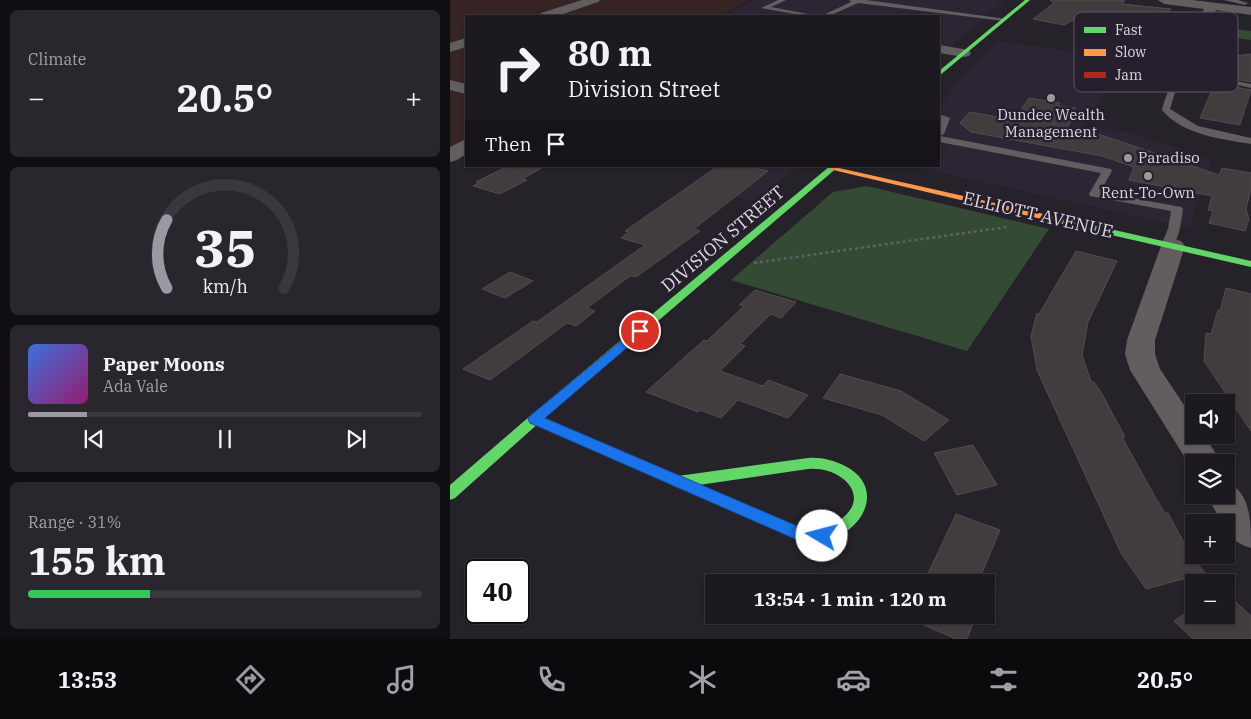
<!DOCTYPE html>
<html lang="en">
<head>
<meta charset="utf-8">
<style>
  body { margin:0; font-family:"IBM Plex Serif",serif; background:#29272d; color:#f1f3f6; height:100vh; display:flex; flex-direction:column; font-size:19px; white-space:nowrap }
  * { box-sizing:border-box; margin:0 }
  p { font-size:16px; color:#a0a1a5 }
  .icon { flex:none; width:28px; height:28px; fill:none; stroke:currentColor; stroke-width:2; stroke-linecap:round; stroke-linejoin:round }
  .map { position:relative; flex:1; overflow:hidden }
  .details { display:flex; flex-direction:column; gap:10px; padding:10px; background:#0f0e12; width:450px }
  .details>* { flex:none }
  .guide { position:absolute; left:15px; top:15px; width:475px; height:152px; border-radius:0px; box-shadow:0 1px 4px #0004,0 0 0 1px #3a383e; background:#1c1a20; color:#f1f3f6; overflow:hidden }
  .tools { position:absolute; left:735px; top:394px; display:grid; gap:10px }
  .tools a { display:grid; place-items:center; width:50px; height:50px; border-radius:0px; background:#1c1a20; box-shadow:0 1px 4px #0004,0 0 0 1px #3a383e; font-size:25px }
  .speed { position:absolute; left:15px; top:559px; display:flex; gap:10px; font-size:25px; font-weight:700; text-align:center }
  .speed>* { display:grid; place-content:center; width:65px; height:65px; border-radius:50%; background:#1c1a20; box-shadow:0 1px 4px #0004,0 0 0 1px #3a383e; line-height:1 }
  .speed .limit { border:2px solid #111; border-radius:8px; background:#fff; color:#111 }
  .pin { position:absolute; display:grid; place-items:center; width:42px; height:42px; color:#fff; margin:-21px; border:2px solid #fff; border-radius:50%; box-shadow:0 1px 5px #0007 }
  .me { position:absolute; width:55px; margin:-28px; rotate:278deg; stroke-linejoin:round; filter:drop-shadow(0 0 4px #0008) }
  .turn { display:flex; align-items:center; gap:18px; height:105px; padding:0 20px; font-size:22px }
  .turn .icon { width:65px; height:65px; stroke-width:2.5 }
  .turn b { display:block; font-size:35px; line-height:42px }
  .then { display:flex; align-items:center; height:48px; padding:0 20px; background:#0003; gap:10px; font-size:19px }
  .big { font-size:38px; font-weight:800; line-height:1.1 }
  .details .widget { flex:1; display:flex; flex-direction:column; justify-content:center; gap:8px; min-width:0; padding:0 18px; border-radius:8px; background:#29272d }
  .details .dial { align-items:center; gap:0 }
  .dial svg { height:130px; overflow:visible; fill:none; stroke:#3a383e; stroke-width:7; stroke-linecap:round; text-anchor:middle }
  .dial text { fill:#f1f3f6; stroke:none }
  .song { display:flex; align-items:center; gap:15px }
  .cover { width:60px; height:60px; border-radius:8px; background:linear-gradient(135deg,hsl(220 70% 55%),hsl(320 70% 35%)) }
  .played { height:5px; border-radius:2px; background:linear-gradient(90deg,#9c98a1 15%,#3a383e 15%) }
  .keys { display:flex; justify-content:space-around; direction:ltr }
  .heat { display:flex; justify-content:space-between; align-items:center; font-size:28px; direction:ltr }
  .charge { height:8px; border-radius:4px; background:linear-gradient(90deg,#34c759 31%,#3a383e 0) }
  .trip { position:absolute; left:255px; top:574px; width:290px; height:50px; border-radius:0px; background:#1c1a20; box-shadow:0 1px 4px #0004,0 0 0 1px #3a383e; font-weight:800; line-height:50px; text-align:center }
  .tabs { display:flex; height:80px; justify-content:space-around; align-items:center; background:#0b0a0d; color:#a0a1a5 }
  .tabs .icon { width:35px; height:35px }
  .tabs .active { color:#9c98a1 }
  .tabs b { font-size:22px; color:#f1f3f6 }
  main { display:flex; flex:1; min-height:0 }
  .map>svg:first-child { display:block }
  .commercial { fill:#2d2534 }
  .industrial { fill:#362424 }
  .green { fill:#354a35 }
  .building { fill:#423c3f; stroke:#514c4e }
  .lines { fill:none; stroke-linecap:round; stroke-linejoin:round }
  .path { stroke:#626062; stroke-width:2.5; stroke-dasharray:3 3; stroke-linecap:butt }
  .lane { fill:#625e60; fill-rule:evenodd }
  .street { fill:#625e60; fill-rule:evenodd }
  .fast { fill:#63d668; fill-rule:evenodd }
  .slow { fill:#ff974d; fill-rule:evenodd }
  .jam { fill:#b3261e; fill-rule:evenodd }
  .route { fill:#1a73e8; stroke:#114b97 }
  .poi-dot { fill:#9c98a1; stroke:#261f2e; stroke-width:2 }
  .labels { text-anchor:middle; stroke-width:5; stroke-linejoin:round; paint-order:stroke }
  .far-poi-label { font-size:15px; fill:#dcd7e1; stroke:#261f2e }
  .street-label { font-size:18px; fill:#dcd7e1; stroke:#261f2e }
  .key { fill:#261f2e; stroke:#5d5664; stroke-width:1 }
  .key-label { font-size:14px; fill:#dcd7e1 }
</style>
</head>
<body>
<main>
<section class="details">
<div class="widget"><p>Climate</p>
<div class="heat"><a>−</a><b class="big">20.5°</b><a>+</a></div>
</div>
<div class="widget dial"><svg viewBox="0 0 100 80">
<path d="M14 69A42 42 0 1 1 86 69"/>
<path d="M14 69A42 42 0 0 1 14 27" stroke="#9c98a1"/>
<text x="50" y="56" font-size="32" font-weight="700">35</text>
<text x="50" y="72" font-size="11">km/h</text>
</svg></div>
<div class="widget">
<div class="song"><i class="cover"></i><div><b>Paper Moons</b><p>Ada Vale</p></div></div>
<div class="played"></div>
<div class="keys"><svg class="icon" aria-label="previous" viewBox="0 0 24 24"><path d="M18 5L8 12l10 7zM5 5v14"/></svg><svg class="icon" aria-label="pause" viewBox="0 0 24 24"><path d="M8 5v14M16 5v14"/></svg><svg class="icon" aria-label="next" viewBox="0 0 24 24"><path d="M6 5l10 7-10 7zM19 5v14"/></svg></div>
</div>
<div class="widget"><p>Range · 31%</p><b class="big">155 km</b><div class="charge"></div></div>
</section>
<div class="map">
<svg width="801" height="639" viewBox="0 0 801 639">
  <rect width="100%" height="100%" fill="#26222a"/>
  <g class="commercial">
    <path d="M308 0H555L498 48 489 46V16H271Z"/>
    <path d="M548 41 674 59 634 126 675 132 762 159 739 228 461 166H489V107L514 75Z"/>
    <path d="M276 166H339L347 168 302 201 245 187Z"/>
  </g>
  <path class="industrial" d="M0 0H297L272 15 275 16H16V142L0 147Z"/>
  <g class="green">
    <path d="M762 26 801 31V40L757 34Z"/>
    <path d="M417 186 599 229 517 351 281 280 383 192Z"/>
  </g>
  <g class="building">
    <path d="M600 0H675L672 4 721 9 689 51H675L627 18 614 25 583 19 604 3Z"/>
    <path d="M801 54V82L768 76 777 57Z"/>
    <path d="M765 83 801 90 790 125 750 118Z"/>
    <path d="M579 98 610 103 608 106 626 108 617 129 651 135 769 175 772 168 801 173V188L796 209 799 219 795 231 759 223 763 211 758 210 762 196 679 180 684 167 652 156 521 132 510 123 520 112 564 120Z"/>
    <path d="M58 166H95L72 179 77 180 50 194 23 186 29 183 26 182Z"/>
    <path d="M268 166H297L318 171 244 229 250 231 186 277 180 276 137 308 145 311 126 326 117 323 40 380 13 369 83 321 87 322 195 245 171 238 179 232 175 231Z"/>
    <path d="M626 251 667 261 638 322 632 355 641 382H644L651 392 675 437H672L705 497 715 513H718L740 554 755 573 696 589 671 553 587 370 581 336 587 313 589 314Z"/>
    <path d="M60 272 83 281 55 298 32 289Z"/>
    <path d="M776 288 801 294V431L754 361 756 333 761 334 768 310 770 311Z"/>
    <path d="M305 290 346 302 331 318 321 314 290 344 295 346 270 371 313 386 318 380 358 395 338 418 288 400 271 418 250 410 248 412 196 392 254 340 257 341 294 306 289 305Z"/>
    <path d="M390 374 451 391 499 420 474 441 432 415 373 398Z"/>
    <path d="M523 445 547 485 507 495 484 453Z"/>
    <path d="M506 514 550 530 529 580 536 582H460L464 576 475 580Z"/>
    <path d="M536 583 546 587 537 610 536 609Z"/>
    <path d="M777 594 801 616V639H743L724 621 744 607V615H776Z"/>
    <path d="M451 615H526L517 639H506Z"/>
  </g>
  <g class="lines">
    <path class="path" d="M304 263 557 227"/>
    <g class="lane">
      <path d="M328 0H336L321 7 369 16H356L311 8Z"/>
      <path d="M399 0H416L557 19 554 21 408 3 379 16H371L401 2Z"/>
      <path d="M774 0H788L798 3 795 5Z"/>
      <path d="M760 76 801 84V88C778 83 746 73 726 89L720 109 748 126 801 138V144C771 139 733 135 712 110 720 79 728 75 760 76Z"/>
      <path d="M489 114 500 118 494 134 490 136 661 169 662 171 650 192 731 207 733 209C731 220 730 245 717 249L711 245 718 229 721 211 640 196 639 194 651 173 489 142V124L491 120H489Z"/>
    </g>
    <g class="street">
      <path d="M132 0H150L148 2 107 16H89L91 13Z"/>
      <path d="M708 0H742L801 7V15L766 10 749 42 742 46 735 42 754 9 714 4Z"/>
      <path d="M16 38V47L0 52V43Z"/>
      <path d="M489 45 519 50 521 53 519 56 514 57 489 53Z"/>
      <path d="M0 80 16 84V94L0 90Z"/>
      <path d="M16 139V154L7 160 0 162V147Z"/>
      <path d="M723 239 731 241 735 246 705 340V354L710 369 744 420V435H754L771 462H744V472L680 370 675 354 677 340 711 246 715 241Z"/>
      <path d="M776 482C801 491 801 523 801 548 788 544 776 537 776 522H772L756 495H776Z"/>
    </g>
    <g class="fast">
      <path d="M575 0H580L489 76V71Z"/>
      <path d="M380 166H389L90 422 5 498 0 500V485L80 416Z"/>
      <path d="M638 224 801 261V267L635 229V225Z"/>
      <path d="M358 458C371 457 383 460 395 466 435 486 415 530 379 539 365 543 352 540 338 535L335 531 338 527C354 521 364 535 387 522 425 498 392 466 358 469L228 488 223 486 221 482 223 478 228 476Z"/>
    </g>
    <path class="slow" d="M380 166 638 224 643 227 638 230 383 170 379 168Z"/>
    <path class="jam" d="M85 414 348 527 351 531 348 535 343 537 338 535 80 422 78 419 80 416Z"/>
  </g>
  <path class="route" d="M190 328 194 329 196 331 194 333 95 418 352 528 377 531 380 536 377 540 372 542 345 539 80 423 78 419 80 416 186 329Z"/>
  <g class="poi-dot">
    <circle cx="601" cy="98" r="5"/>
    <circle cx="678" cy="158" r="5"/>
    <circle cx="698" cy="176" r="5"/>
  </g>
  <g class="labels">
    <g class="far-poi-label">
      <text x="601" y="120">Dundee Wealth<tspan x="601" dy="17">Management</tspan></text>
      <text x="688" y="163" text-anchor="start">Paradiso</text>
      <text x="698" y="198">Rent-To-Own</text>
    </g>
    <g class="street-label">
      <text transform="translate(588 215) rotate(13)" y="6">ELLIOTT AVENUE</text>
      <text transform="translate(273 239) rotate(-40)" y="6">DIVISION STREET</text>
    </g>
  </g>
  <rect x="624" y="12" width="164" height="80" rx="8" class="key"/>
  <rect x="634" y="27" width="22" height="6" fill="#63d668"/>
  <rect x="634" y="49" width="22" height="7" fill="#ff974d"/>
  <rect x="634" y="72" width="22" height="6" fill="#b3261e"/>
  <g class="key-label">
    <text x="665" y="35">Fast</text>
    <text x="665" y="57">Slow</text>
    <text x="665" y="80">Jam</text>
  </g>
</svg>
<div class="tools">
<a><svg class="icon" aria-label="sound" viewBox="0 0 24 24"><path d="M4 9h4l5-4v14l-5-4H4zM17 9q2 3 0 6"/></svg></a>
<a><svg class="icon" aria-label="layers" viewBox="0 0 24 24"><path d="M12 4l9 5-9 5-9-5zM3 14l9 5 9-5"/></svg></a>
<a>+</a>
<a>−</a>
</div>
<div class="speed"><div class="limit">40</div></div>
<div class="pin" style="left:190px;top:331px;background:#d93025"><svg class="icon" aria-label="arrive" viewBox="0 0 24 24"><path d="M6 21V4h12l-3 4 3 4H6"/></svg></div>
<svg class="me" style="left:372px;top:536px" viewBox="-20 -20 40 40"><circle r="19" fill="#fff"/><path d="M0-13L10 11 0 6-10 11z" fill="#1a73e8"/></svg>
<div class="trip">13:54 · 1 min · 120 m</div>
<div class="guide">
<div class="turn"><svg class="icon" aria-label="right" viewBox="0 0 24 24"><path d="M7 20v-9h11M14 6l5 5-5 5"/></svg><div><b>80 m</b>Division Street</div></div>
<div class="then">Then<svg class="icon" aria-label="arrive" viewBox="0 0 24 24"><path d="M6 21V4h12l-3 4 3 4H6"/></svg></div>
</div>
</div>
</main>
<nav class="tabs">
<b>13:53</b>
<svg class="icon active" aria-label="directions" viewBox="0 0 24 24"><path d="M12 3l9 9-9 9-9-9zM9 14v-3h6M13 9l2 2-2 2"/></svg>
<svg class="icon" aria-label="music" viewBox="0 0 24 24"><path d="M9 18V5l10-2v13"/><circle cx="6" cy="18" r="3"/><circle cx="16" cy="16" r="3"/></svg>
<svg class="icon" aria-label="phone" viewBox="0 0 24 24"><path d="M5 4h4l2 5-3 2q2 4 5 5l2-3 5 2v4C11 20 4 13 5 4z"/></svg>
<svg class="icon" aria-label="climate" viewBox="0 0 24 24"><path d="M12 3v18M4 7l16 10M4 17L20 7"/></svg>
<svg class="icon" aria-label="car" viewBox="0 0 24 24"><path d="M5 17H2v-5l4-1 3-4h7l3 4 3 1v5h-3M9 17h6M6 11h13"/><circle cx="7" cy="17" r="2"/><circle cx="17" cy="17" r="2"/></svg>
<svg class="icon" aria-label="filters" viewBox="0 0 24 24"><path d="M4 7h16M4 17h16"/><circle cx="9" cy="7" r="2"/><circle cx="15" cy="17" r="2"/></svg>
<b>20.5°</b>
</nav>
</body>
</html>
